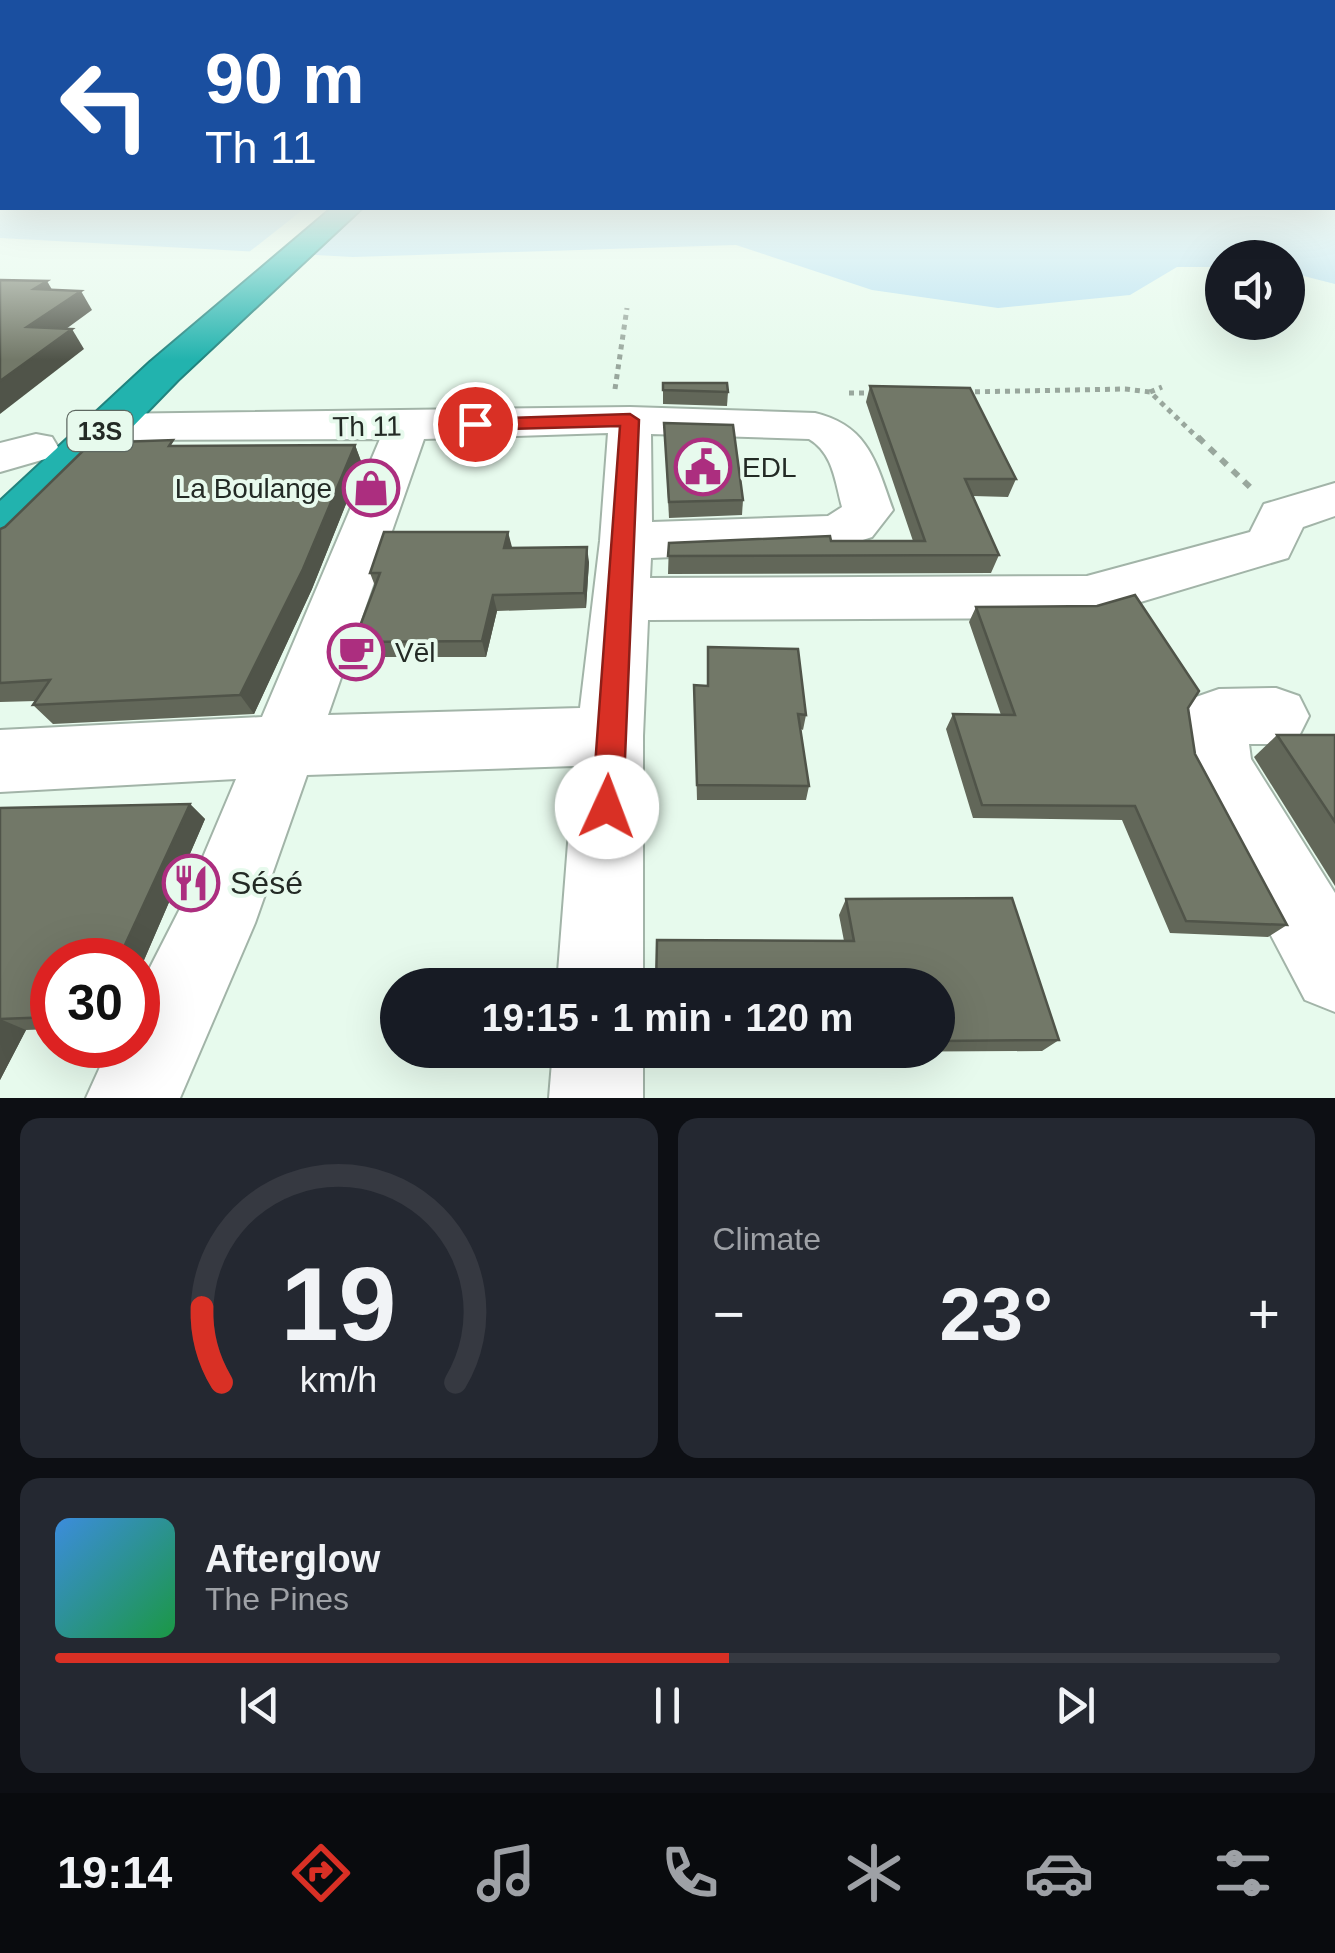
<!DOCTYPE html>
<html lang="en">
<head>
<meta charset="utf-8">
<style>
  body { margin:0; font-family:Arial,sans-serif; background:#242831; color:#f1f3f6; height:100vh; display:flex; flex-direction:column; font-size:38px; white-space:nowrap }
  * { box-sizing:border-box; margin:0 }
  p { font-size:32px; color:#9ea1a6 }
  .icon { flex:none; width:55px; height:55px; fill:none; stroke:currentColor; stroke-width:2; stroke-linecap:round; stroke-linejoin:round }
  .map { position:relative; height:1098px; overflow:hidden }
  .side { display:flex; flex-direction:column; gap:20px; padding:20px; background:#0d0f14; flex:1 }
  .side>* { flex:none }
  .top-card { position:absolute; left:0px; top:0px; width:1335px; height:210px; box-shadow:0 10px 40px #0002; background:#1a4fa0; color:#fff; overflow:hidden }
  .fabs { position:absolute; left:1205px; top:240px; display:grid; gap:20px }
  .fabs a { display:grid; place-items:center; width:100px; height:100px; border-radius:50%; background:#171b24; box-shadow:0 10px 40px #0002; font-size:50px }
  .speed { position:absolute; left:30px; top:938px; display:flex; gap:20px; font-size:50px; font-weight:700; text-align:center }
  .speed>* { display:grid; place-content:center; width:130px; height:130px; border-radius:50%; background:#171b24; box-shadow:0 10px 40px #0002; line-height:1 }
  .speed .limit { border:15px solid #d22; background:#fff; color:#111 }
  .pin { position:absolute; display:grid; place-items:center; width:85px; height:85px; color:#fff; margin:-42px; border:5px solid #fff; border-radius:50%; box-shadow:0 2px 10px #0007 }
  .me { position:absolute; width:110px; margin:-55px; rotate:2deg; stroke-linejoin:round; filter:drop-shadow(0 0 8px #0008) }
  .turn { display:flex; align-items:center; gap:35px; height:210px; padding:0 40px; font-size:45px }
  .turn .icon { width:130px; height:130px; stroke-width:2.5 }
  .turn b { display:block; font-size:70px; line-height:85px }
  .big { font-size:75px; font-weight:700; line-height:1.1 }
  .side .card { flex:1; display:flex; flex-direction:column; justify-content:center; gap:15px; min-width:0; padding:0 35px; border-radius:20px; background:#242831 }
  .side .dial { align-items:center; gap:0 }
  .dial svg { height:260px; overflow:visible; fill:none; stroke:#363941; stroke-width:7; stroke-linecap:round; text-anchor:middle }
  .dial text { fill:#f1f3f6; stroke:none }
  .song { display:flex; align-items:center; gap:30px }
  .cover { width:120px; height:120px; border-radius:15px; background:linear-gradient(135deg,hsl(210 70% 55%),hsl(140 70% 35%)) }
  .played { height:10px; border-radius:5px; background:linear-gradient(90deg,#d93025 55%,#363941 55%) }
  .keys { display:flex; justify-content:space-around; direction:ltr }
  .heat { display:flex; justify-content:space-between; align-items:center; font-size:55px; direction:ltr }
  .side .tiles { flex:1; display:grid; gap:20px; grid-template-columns:1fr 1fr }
  .card:last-child { grid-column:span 2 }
  .trip { position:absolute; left:380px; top:968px; width:575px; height:100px; border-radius:50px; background:#171b24; box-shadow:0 10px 40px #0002; font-weight:700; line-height:100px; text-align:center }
  .dock { display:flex; height:160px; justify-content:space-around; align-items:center; background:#090b0e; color:#9ea1a6 }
  .dock .icon { width:70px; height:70px }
  .dock .current { color:#d93025 }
  .dock b { font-size:45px; color:#f1f3f6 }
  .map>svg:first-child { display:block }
  .water { fill:#b9e1f2 }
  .pier { fill:#e7faed }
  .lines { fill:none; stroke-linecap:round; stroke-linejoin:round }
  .minor-casing { stroke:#a2b4a8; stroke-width:4 }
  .highway-casing { stroke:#22837e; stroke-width:4 }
  .path-far1 { stroke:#99a79d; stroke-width:5; stroke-dasharray:5 5; stroke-linecap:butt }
  .path { stroke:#99a79d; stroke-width:6; stroke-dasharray:8 8; stroke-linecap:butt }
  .minor { fill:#fff; fill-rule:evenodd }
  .highway { fill:#22b3ae; fill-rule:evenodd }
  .wall { fill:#626759 }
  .shaded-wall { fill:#505449 }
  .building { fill:#727868; stroke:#505449; stroke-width:2.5 }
  .route { fill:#d93025; stroke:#8d1f18; stroke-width:2.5 }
  .labels { text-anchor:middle; stroke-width:8; stroke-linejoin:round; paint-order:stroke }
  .shield { fill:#e7faed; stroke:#5e6861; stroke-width:2.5 }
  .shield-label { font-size:25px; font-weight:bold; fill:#232a25 }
  .street-label { font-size:28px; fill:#232a25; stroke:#e7faed }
  .poi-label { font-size:28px; fill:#232a25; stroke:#e7faed; text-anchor:start }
  .near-poi-label { font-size:32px; fill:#232a25; stroke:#e7faed; text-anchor:start }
</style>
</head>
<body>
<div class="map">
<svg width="1335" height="1098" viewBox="0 0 1335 1098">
  <rect width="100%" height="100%" fill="#e7faed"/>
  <path class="water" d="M0 206H1335V284L1288 272V258H1222V267H1177L1130 295 998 308 872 290 736 245 353 257 0 238Z"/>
  <path class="pier" d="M305 208H352L294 259 244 256Z"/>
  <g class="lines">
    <g class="minor-casing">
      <g id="minor">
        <path d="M630 407 815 413C869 426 876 463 893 510L872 537 832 550 651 558 650 578 1087 576 1250 532 1264 504 1335 483V516L1303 527 1288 558 1087 618 648 620 643 736V985H557L574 766 307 775 255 923 180 1098H86L110 1045H138V991L187 895 236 779 0 792V730L262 717 380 439 104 440 89 436 82 427 89 418 104 414ZM608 433 600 541 580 708 328 715 424 439ZM651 434 809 439C833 453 835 481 842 507L828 516 652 522Z"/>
        <path d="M36 434 52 437 58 447 52 457 0 472V443Z"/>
        <path d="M1276 688 1299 696 1309 716 1299 736 1276 744H1249L1251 759 1335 893V1012L1305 1000 1194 789 1184 767 1179 723 1196 697 1219 689Z"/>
        <path d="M553 1050H643V1098H549Z"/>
      </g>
    </g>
    <g class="highway-casing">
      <path id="highway" d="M332 208H362L178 380 19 544 0 549V501L150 362Z"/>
    </g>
    <g class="path-far1">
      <path d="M615 389 627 308"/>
      <path d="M965 392 1125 389 1150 392 1200 440"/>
      <path d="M1150 392 1162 387"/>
      <path d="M849 393H873"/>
    </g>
    <path class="path" d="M1198 437 1253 490"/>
    <use href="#minor" class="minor"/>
    <use href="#highway" class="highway"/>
  </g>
  <g class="wall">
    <path d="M663 383 728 392 727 406 663 404Z"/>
    <path d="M870 386 1016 479 1008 497 973 496 999 555 991 573 668 574 669 543 913 541 866 402Z"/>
    <path d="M664 423 743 500 742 515 669 518Z"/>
    <path d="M176 445H355L362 464 312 589 254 714 53 724 33 705 36 701 0 702V529Z"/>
    <path d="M511 548 589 562 586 608 497 611 486 657H362L354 642 375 586 370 573Z"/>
    <path d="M976 607 1188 708 1195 754 1287 925 1268 937 1170 933 1122 820 973 818 946 729 953 714 1001 715 969 622Z"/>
    <path d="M708 647 806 715 803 730 801 729 809 786 806 800H697L694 685 707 686Z"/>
    <path d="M1277 735H1335V886L1254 757Z"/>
    <path d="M190 804 205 819 138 974V960H52V1029L26 1030 0 1080V808Z"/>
    <path d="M846 899 1059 1040 1042 1051 656 1053V1050H938V985L844 941 839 915Z"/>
  </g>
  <g class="shaded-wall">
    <path d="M47 281 58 300 34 289Z"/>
    <path d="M81 291 92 310 40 348 27 327Z"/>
    <path d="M72 329 84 349 0 414V381Z"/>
    <path d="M355 445 362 464 312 589 254 714 240 695Z"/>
    <path d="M508 532 512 547 508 564 504 548Z"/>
    <path d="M587 547 589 562 586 608 584 593Z"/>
    <path d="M493 595 497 611 486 657 482 641Z"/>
    <path d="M190 804 205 819 138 974V960H118Z"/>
    <path d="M0 1019 26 1030 0 1080Z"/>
  </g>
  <g class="building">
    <path d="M0 280 47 281 34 289 81 291 27 327 72 329 0 381Z"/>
    <path d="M663 383H727L728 392 663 390Z"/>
    <path d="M870 386 970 388 1016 479H965L999 555 668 556 669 543 830 536 831 541H925Z"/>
    <path d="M664 423 733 425 743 500 669 502Z"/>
    <path d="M173 440 169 446 355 445 303 569 240 695 33 705 50 680 0 683V529L5 527 91 443Z"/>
    <path d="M384 532H508L504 548 587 547 584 593 493 595 482 641 354 642 380 573H370Z"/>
    <path d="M1135 595 1199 691 1188 708 1195 754 1287 925 1186 921 1135 806 982 805 953 714 1015 715 976 607 1097 606Z"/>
    <path d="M708 647 798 649 806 715 798 714 809 786 697 785 694 685 708 686Z"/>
    <path d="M1277 735H1335V822Z"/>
    <path d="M190 804 118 960H52V1017L0 1019V808Z"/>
    <path d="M1012 898 1059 1040 938 1041V985H656L657 940 854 941 846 899Z"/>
  </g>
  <linearGradient id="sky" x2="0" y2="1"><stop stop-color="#95c6ec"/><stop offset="0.57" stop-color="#f4fdf7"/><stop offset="1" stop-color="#f4fdf7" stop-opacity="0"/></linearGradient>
  <rect width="1335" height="360" fill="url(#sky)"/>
  <path class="route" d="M630 414 639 420 623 807 618 817 607 822 596 817 592 807 620 426 475 430 465 424 475 419Z"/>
  <defs>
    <g id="civic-ring" transform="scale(2.875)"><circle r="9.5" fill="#e7faed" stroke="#ac2e7f" stroke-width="1.5"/><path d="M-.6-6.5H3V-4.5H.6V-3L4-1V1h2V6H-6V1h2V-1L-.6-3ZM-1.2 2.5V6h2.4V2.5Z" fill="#ac2e7f"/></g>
    <g id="shop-ring" transform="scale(2.875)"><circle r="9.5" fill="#e7faed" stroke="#ac2e7f" stroke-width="1.5"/><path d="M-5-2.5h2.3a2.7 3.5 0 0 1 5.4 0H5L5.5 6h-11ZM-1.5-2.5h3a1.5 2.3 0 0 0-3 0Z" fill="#ac2e7f"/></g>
    <g id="cafe-ring" transform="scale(2.875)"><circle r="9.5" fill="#e7faed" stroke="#ac2e7f" stroke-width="1.5"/><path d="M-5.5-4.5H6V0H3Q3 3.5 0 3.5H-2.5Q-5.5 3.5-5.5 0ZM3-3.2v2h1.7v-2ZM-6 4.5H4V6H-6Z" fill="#ac2e7f"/></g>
    <g id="restaurant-ring" transform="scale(2.875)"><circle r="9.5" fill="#e7faed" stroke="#ac2e7f" stroke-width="1.5"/><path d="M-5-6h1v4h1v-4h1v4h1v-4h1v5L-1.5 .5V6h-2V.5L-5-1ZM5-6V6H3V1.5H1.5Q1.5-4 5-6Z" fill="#ac2e7f"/></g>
  </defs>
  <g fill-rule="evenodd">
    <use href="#civic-ring" x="703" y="467"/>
    <use href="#shop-ring" x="371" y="488"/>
    <use href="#cafe-ring" x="356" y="652"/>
    <use href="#restaurant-ring" x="191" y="883"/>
  </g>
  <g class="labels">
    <rect class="shield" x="67.5" y="411" width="65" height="40" rx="8"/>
    <g class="shield-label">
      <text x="100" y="440">13S</text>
    </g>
    <g class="street-label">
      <text transform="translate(367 426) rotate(-1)" y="10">Th 11</text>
    </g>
    <g class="poi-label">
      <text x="742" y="477">EDL</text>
      <text x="332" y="498" text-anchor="end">La Boulange</text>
      <text x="395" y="662">Vēl</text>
    </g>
    <g class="near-poi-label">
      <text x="230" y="894">Sésé</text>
    </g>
  </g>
</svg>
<div class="fabs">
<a><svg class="icon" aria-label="sound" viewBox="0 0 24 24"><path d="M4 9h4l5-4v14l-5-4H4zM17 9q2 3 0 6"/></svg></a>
</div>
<div class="speed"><div class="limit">30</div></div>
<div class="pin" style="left:475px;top:424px;background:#d93025"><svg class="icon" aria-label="arrive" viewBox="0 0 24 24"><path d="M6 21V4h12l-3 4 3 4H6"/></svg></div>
<svg class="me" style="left:607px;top:807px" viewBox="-20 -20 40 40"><circle r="19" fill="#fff"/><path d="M0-13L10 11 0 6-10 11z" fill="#d93025"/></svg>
<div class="trip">19:15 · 1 min · 120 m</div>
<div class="top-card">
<div class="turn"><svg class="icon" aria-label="left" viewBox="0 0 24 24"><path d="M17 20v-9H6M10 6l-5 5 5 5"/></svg><div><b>90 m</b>Th 11</div></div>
</div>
</div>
<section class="side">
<div class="tiles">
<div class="card dial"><svg viewBox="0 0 100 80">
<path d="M14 69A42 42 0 1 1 86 69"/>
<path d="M14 69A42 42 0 0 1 8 46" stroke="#d93025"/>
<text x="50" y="56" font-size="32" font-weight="700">19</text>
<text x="50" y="72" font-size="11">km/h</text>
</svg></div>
<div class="card"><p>Climate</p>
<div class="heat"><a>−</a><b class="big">23°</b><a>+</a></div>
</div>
<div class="card">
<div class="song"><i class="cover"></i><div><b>Afterglow</b><p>The Pines</p></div></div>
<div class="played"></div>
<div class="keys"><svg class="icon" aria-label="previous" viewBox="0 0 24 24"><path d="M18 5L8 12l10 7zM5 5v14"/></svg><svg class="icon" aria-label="pause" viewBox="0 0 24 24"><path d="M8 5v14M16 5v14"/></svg><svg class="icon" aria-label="next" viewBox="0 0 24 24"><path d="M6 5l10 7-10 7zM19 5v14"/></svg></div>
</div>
</div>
</section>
<nav class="dock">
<b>19:14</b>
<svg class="icon current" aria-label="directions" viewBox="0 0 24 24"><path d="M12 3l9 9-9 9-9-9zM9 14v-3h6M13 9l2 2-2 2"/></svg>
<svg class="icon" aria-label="music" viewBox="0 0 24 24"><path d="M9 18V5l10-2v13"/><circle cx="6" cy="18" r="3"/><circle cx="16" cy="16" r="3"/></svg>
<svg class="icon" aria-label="phone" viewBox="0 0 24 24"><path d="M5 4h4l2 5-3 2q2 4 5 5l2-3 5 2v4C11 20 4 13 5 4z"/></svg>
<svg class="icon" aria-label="climate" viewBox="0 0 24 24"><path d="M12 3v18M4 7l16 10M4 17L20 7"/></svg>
<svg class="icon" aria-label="car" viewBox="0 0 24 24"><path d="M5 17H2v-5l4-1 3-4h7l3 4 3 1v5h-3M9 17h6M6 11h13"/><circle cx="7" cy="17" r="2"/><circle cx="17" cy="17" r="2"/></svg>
<svg class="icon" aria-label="filters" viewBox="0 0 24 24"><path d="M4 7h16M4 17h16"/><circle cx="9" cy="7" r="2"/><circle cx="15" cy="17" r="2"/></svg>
</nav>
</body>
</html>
